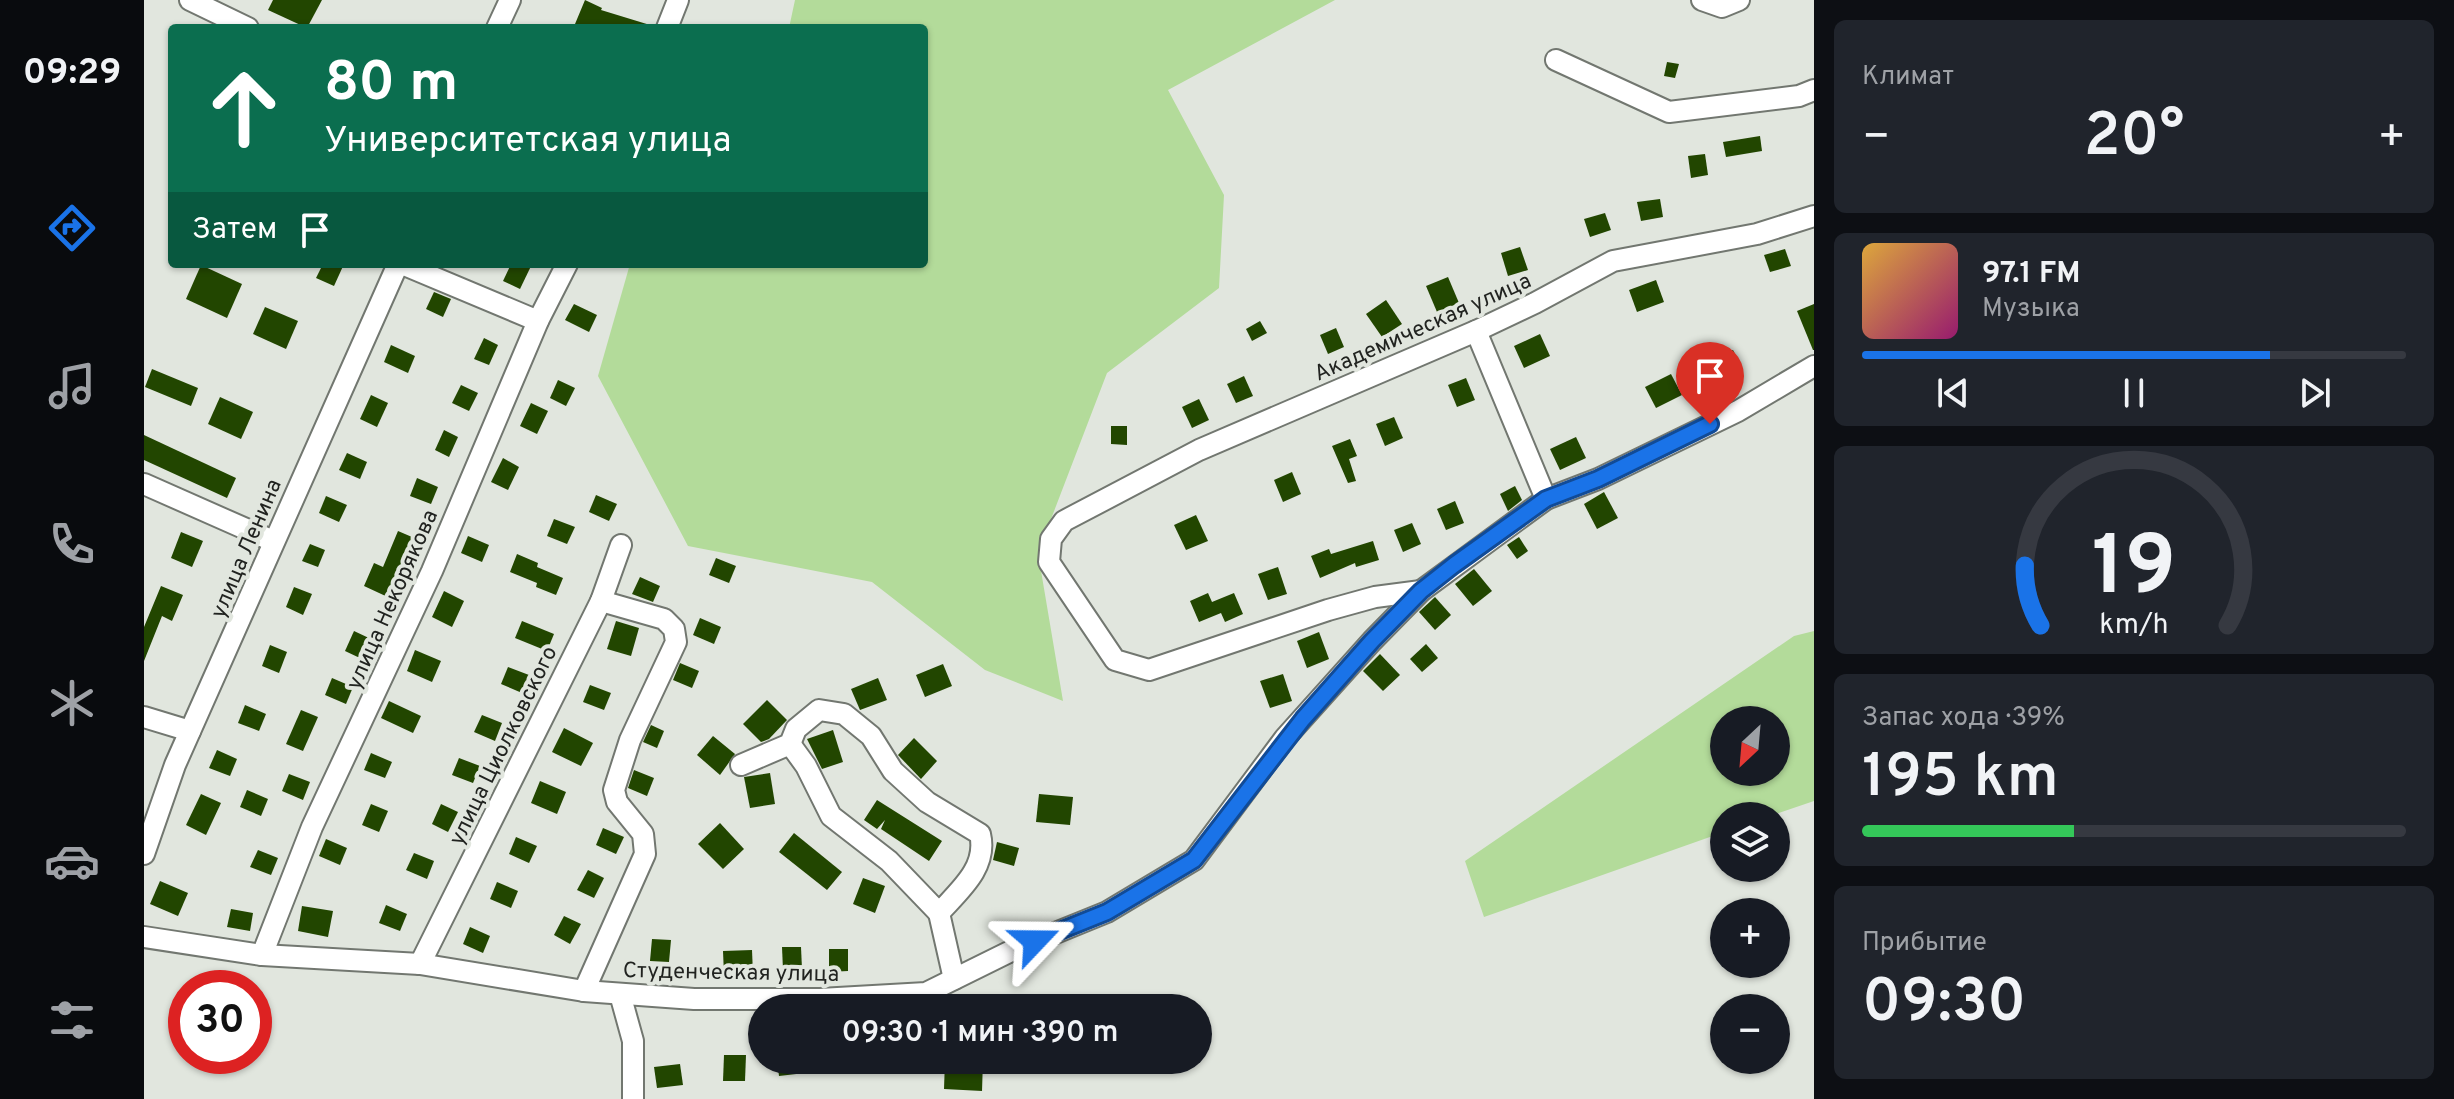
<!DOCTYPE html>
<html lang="ru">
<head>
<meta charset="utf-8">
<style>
  body { margin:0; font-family:Overpass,sans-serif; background:#20242c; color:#f1f3f6; height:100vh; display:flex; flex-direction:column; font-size:30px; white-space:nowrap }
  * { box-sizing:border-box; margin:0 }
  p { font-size:26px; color:#9ea1a6 }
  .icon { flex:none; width:44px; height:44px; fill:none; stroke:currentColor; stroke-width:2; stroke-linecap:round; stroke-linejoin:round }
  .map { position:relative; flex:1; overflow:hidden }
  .drawer { display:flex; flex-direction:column; gap:20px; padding:20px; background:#0d0f14; width:640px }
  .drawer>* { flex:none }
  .hud { position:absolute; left:24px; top:24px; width:760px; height:244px; border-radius:8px; box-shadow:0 2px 6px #0004; background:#0b6e4f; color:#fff; overflow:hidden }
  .needle { width:52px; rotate:206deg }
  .buttons { position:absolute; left:1566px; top:706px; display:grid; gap:16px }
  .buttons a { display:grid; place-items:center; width:80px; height:80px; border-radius:50%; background:#171b24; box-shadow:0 2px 6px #0004; font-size:40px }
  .speed { position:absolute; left:24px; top:970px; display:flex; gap:16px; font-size:40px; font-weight:700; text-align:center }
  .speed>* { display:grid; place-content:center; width:104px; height:104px; border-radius:50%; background:#171b24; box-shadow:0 2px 6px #0004; line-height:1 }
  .speed .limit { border:12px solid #d22; background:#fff; color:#111 }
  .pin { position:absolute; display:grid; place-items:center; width:68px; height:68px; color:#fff; margin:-82px -34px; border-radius:50% 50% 50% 0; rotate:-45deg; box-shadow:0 0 8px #0007 }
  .pin .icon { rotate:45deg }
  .me { position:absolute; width:88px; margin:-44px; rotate:67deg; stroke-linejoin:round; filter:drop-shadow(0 0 6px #0008) }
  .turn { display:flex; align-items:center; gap:28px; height:168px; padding:0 24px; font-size:36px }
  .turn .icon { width:104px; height:104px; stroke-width:2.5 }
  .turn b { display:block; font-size:56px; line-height:68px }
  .then { display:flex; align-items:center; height:76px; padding:0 24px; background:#0003; gap:16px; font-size:30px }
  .big { font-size:60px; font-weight:600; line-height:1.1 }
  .drawer .tile { flex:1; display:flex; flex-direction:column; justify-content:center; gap:12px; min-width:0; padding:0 28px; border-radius:12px; background:#20242c }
  .drawer .dial { align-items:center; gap:0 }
  .dial svg { height:208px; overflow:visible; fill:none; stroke:#363941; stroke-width:7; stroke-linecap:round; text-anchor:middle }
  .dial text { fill:#f1f3f6; stroke:none }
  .song { display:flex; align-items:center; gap:24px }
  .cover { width:96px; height:96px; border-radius:12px; background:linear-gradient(135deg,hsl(40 70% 55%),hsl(320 70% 35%)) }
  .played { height:8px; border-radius:4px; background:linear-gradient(90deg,#1a73e8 75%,#363941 75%) }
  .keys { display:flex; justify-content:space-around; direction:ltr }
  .heat { display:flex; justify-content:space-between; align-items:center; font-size:44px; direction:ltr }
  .charge { height:12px; border-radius:6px; background:linear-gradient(90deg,#34c759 39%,#363941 0) }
  .trip { position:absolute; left:604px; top:994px; width:464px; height:80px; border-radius:40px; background:#171b24; box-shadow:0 2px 6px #0004; font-weight:600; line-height:80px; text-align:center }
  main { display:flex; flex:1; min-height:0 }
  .menu { display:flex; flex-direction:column; width:144px; justify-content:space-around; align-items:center; background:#090b0e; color:#9ea1a6 }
  .menu .icon { width:56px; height:56px }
  .menu .selected { color:#1a73e8 }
  .menu b { font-size:36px; color:#f1f3f6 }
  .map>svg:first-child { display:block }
  .green { fill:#b3db9a; fill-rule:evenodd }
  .building { fill:#224600 }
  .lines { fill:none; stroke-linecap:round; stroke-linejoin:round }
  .minor-casing { stroke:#727770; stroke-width:24 }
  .minor { stroke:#fff; stroke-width:20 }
  .route-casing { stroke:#114b97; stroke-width:20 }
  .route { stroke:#1a73e8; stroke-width:14 }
  .labels { text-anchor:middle; stroke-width:8; stroke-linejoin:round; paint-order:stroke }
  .street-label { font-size:22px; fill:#212320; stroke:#e1e6de }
</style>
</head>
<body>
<main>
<nav class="menu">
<b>09:29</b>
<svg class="icon selected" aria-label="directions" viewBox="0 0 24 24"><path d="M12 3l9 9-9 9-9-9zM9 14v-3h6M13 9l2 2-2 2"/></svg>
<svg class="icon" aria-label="music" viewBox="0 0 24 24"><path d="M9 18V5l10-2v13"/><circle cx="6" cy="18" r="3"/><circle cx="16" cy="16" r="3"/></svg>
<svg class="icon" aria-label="phone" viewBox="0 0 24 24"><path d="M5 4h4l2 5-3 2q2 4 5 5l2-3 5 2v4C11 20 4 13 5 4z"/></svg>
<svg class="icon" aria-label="climate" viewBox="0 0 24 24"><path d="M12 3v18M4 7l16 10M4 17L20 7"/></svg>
<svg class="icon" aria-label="car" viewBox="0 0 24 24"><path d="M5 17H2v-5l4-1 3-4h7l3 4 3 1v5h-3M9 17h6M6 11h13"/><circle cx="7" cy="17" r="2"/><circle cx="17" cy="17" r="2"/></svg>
<svg class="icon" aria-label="filters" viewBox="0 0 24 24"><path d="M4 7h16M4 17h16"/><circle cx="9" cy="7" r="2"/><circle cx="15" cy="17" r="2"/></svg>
</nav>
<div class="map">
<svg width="1670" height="1099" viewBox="0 0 1670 1099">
  <rect width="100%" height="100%" fill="#e1e6de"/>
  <g class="green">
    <path d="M651 0H1191L1024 90 1080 195 1075 288 963 373 894 553 919 701 841 670 728 582 544 546 454 376 486 264H780V28H645Z"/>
    <path d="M1670 631V801L1626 816H1580V832L1340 917 1321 861 1650 636ZM1580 720H1632V772H1580Z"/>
  </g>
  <g class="building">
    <path d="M129 0H178L163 28 124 10Z"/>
    <path d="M441 0 458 8 457 10 506 25V28H440L431 24Z"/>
    <path d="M1523 62 1535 64 1531 78 1520 76Z"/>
    <path d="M1616 136 1618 151 1582 157 1579 142Z"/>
    <path d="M1561 154 1564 175 1547 178 1544 156Z"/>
    <path d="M1516 199 1519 217 1497 221 1493 202Z"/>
    <path d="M1461 213 1467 230 1446 237 1440 219Z"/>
    <path d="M1376 247 1384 270 1364 276 1357 253Z"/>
    <path d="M1641 249 1647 266 1626 272 1620 255Z"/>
    <path d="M179 264H200L190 286 172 278Z"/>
    <path d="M367 264H388L376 289 359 281Z"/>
    <path d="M57 265 98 284 83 318 42 299Z"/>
    <path d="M1304 277 1315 303 1293 312 1282 286Z"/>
    <path d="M1512 280 1520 302 1493 312 1485 290Z"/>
    <path d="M290 292 307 299 299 317 282 309Z"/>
    <path d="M1242 300 1258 324 1238 337 1222 314Z"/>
    <path d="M430 304 453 315 445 332 421 320Z"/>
    <path d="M1670 304V350H1669L1653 311Z"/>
    <path d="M121 307 154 321 142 349 109 334Z"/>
    <path d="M1116 321 1123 333 1108 341 1102 329Z"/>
    <path d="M1192 328 1200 347 1184 354 1176 335Z"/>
    <path d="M1396 334 1406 356 1380 368 1370 346Z"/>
    <path d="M340 338 354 345 345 365 330 359Z"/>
    <path d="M247 345 271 356 264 373 240 362Z"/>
    <path d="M1589 350 1598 369 1576 379 1567 361Z"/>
    <path d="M8 369 54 388 47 406 1 387Z"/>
    <path d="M1527 374 1538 395 1512 408 1501 387Z"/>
    <path d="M1100 376 1109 396 1092 403 1083 384Z"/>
    <path d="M1322 378 1331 400 1313 407 1304 385Z"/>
    <path d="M414 380 431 388 422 406 406 398Z"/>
    <path d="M317 385 334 393 325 411 308 403Z"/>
    <path d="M227 395 244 403 233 427 216 419Z"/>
    <path d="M76 397 109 412 97 439 64 424Z"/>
    <path d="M1055 399 1065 420 1048 428 1038 407Z"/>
    <path d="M387 403 404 411 393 434 376 426Z"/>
    <path d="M1250 417 1259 438 1241 446 1232 424Z"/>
    <path d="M967 426H983V445L967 444Z"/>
    <path d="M300 430 314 437 305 457 291 450Z"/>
    <path d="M0 435 92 478 83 498 0 460Z"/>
    <path d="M1432 437 1442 458 1416 470 1406 449Z"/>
    <path d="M1206 439 1213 456 1205 459 1212 481 1204 483 1188 446Z"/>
    <path d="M203 453 223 462 216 479 195 470Z"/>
    <path d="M359 458 375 467 364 490 347 482Z"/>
    <path d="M1148 472 1157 494 1139 502 1130 480Z"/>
    <path d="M273 478 294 487 287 504 266 496Z"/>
    <path d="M1371 486 1378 500 1364 511 1356 494Z"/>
    <path d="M1460 492 1474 518 1453 529 1440 504Z"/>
    <path d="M452 495 473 504 465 521 445 512Z"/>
    <path d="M182 496 203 505 195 522 175 513Z"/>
    <path d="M1311 501 1320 523 1302 530 1293 509Z"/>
    <path d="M1052 515 1064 541 1042 550 1030 525Z"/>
    <path d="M410 519 431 527 423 544 403 536Z"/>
    <path d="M1268 523 1277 544 1259 552 1250 530Z"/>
    <path d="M254 531 275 540 248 599 220 586 230 563 239 567Z"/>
    <path d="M37 532 59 541 48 567 27 558Z"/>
    <path d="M324 536 345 545 338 562 317 553Z"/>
    <path d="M1375 537 1384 551 1373 559 1363 545Z"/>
    <path d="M1229 541 1235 560 1212 567 1211 563 1176 578 1167 556 1185 549 1187 554Z"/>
    <path d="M166 544 181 550 174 567 158 561Z"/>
    <path d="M373 554 394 563 393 567 419 578 412 595 392 587 393 583 366 572Z"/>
    <path d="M572 558 592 566 585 583 565 575Z"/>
    <path d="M1134 567 1143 594 1124 600 1114 574Z"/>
    <path d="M1330 569 1348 591 1329 606 1311 584Z"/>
    <path d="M496 577 516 586 509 602 488 594Z"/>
    <path d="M17 586 39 595 28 621 18 616 0 661V627Z"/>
    <path d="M150 587 168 594 159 615 142 607Z"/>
    <path d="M300 591 320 601 308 627 288 617Z"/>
    <path d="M1064 593 1068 602 1090 593 1099 614 1081 622 1077 613 1055 622 1046 601Z"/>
    <path d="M1291 597 1307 615 1291 630 1275 612Z"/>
    <path d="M556 618 577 627 570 644 549 635Z"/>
    <path d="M378 621 410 634 403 651 371 638Z"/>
    <path d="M472 621 495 628 487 656 463 649Z"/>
    <path d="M210 631 227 639 218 659 201 651Z"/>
    <path d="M1175 632 1185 659 1163 668 1153 641Z"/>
    <path d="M1282 644 1294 658 1278 672 1266 659Z"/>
    <path d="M126 645 143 652 135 673 118 666Z"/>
    <path d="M271 650 297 661 288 682 263 671Z"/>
    <path d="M1236 654 1256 675 1239 691 1219 671Z"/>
    <path d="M536 663 555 671 548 688 529 680Z"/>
    <path d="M799 664 808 686 781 697 772 675Z"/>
    <path d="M364 667 385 675 378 693 357 684Z"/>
    <path d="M1139 674 1148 701 1126 708 1116 681Z"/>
    <path d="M188 678 209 687 202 704 181 695Z"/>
    <path d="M734 678 743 700 716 710 707 689Z"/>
    <path d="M446 685 467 693 460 710 439 702Z"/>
    <path d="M623 700 643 720 625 739 617 742 599 724Z"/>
    <path d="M245 701 277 716 269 733 237 718Z"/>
    <path d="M101 705 122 714 115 731 94 723Z"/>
    <path d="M157 710 174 717 159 751 142 744Z"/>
    <path d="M338 715 358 723 351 741 330 732Z"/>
    <path d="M507 725 520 731 513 748 499 742Z"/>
    <path d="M420 728 449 743 437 766 408 752Z"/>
    <path d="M689 730 699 762 678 769 663 739Z"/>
    <path d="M569 736 591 754 576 775 553 755Z"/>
    <path d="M770 738 793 761 777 779 754 755Z"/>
    <path d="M73 750 93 759 86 776 65 768Z"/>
    <path d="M227 753 248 762 241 778 220 770Z"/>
    <path d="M315 758 336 766 329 783 308 775Z"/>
    <path d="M490 770 510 778 503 796 484 788Z"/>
    <path d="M626 773 631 804 606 808 600 777Z"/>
    <path d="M145 774 166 782 159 800 138 791Z"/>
    <path d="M396 781 422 792 413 814 387 803Z"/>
    <path d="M103 790 124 799 117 816 96 807Z"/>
    <path d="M57 794 77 803 62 835 42 825Z"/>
    <path d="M895 794 929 797 926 825 892 822Z"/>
    <path d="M733 800 798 841 785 861 737 829 741 820 733 829 720 820Z"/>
    <path d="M227 804 244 811 235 832 218 825Z"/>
    <path d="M297 804 314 812 304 832 288 824Z"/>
    <path d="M576 823 600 849 579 869 554 844Z"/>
    <path d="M459 828 480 837 472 854 452 845Z"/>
    <path d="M650 833 698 872 683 890 635 852Z"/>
    <path d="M372 837 393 846 385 863 365 854Z"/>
    <path d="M182 839 203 848 196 865 175 856Z"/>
    <path d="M853 842 875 848 870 866 849 860Z"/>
    <path d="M114 850 134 858 127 875 106 867Z"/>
    <path d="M270 853 290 861 283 879 262 870Z"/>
    <path d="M444 870 460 878 450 898 433 890Z"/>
    <path d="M719 878 741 886 731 913 709 904Z"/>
    <path d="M16 881 44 893 34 916 6 904Z"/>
    <path d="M353 882 374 891 367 908 346 899Z"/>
    <path d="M242 905 263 914 256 931 235 923Z"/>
    <path d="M158 906 189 911 184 937 154 931Z"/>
    <path d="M87 909 109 913 106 931 83 927Z"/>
    <path d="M420 916 437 924 426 944 410 935Z"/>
    <path d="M326 927 346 936 339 953 319 944Z"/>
    <path d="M508 939 527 940 525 962 506 961Z"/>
    <path d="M638 947H657L658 969 639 970Z"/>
    <path d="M685 949H704V971L685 972Z"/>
    <path d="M608 950 609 974 580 975 579 951Z"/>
    <path d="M580 1055H602L601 1081H579Z"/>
    <path d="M633 1060H660L661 1073 635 1076Z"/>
    <path d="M801 1060H839L838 1091 800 1089Z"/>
    <path d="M536 1064 539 1085 513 1088 510 1067Z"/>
  </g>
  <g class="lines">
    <g class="minor-casing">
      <g id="minor">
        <path d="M46 0 104 28"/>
        <path d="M1558 0 1578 7 1595 0"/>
        <path d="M353 28 366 0"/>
        <path d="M523 28 534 0"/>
        <path d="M1412 60 1525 112 1655 96 1670 90"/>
        <path d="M258 264 394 321"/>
        <path d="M1332 331 1402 499"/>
        <path d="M0 484 129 541"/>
        <path d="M1277 591 1231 597 1184 610 1005 670 971 660 905 562 907 539 920 521 1055 450 1332 331 1391 303 1469 261 1613 234 1670 216"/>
        <path d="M0 717 46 731"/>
        <path d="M646 744 662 766 687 816 745 861 795 913"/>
        <path d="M597 765 646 744 652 729 675 710 700 714 727 736 749 771 783 802 836 834C844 867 816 890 795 913L810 979"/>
        <path d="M0 854 31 765 254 264"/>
        <path d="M0 937 118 955 276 964 440 991 550 999H676L782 993 867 951 963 912 1050 860 1141 738 1228 641 1277 591 1402 499 1454 479 1594 411 1670 366"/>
        <path d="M118 955 168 827 288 571 394 321 423 264"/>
        <path d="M276 964 457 601 477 545"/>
        <path d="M440 991 501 854 499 834 473 802 470 790 486 740 532 642 530 629 520 619 457 601"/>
        <path d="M476 994 489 1041V1099"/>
      </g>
    </g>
    <use href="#minor" class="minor"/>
  </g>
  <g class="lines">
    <g class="route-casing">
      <path id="route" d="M891 941 963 912 1050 860 1159 719 1228 641 1277 591 1310 565 1402 499 1454 479 1566 424"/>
    </g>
    <use href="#route" class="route"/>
  </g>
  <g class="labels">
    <g class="street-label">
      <text transform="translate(1278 326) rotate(-24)" y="8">Академическая улица</text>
      <text transform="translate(101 548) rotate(-67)" y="8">улица Ленина</text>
      <text transform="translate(247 599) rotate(-66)" y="8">улица Некорякова</text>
      <text transform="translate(358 745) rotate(-64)" y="8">улица Циолковского</text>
      <text transform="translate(587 971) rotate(1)" y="8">Студенческая улица</text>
    </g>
  </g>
</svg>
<div class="buttons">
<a><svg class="needle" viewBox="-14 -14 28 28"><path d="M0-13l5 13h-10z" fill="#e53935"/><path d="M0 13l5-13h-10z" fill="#9ea1a6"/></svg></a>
<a><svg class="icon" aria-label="layers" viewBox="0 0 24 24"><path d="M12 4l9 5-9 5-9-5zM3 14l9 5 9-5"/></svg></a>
<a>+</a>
<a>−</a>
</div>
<div class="speed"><div class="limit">30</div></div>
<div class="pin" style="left:1566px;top:424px;background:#d93025"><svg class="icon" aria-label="arrive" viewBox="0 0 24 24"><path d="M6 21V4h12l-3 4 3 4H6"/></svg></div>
<svg class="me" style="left:891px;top:941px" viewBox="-20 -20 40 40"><path d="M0-17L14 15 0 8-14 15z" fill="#1a73e8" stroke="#fff" stroke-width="4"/></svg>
<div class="trip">09:30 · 1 мин · 390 m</div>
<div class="hud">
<div class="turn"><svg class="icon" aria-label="ahead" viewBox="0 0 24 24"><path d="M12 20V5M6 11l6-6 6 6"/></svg><div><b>80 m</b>Университетская улица</div></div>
<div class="then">Затем<svg class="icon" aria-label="arrive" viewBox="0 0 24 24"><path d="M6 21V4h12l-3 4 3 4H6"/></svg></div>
</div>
</div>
<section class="drawer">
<div class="tile"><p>Климат</p>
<div class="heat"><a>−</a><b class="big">20°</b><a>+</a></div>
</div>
<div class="tile">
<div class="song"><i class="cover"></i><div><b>97.1 FM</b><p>Музыка</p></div></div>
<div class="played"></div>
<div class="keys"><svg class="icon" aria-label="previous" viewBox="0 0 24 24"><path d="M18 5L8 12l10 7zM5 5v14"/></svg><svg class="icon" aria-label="pause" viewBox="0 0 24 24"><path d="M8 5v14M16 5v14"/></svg><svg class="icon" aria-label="next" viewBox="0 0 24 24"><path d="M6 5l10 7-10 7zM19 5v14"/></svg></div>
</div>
<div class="tile dial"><svg viewBox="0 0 100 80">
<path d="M14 69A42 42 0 1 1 86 69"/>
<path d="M14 69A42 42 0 0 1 8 46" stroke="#1a73e8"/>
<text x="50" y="56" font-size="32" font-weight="700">19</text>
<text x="50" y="72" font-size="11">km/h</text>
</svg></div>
<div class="tile"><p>Запас хода · 39%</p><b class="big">195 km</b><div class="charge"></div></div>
<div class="tile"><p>Прибытие</p><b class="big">09:30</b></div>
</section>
</main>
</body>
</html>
